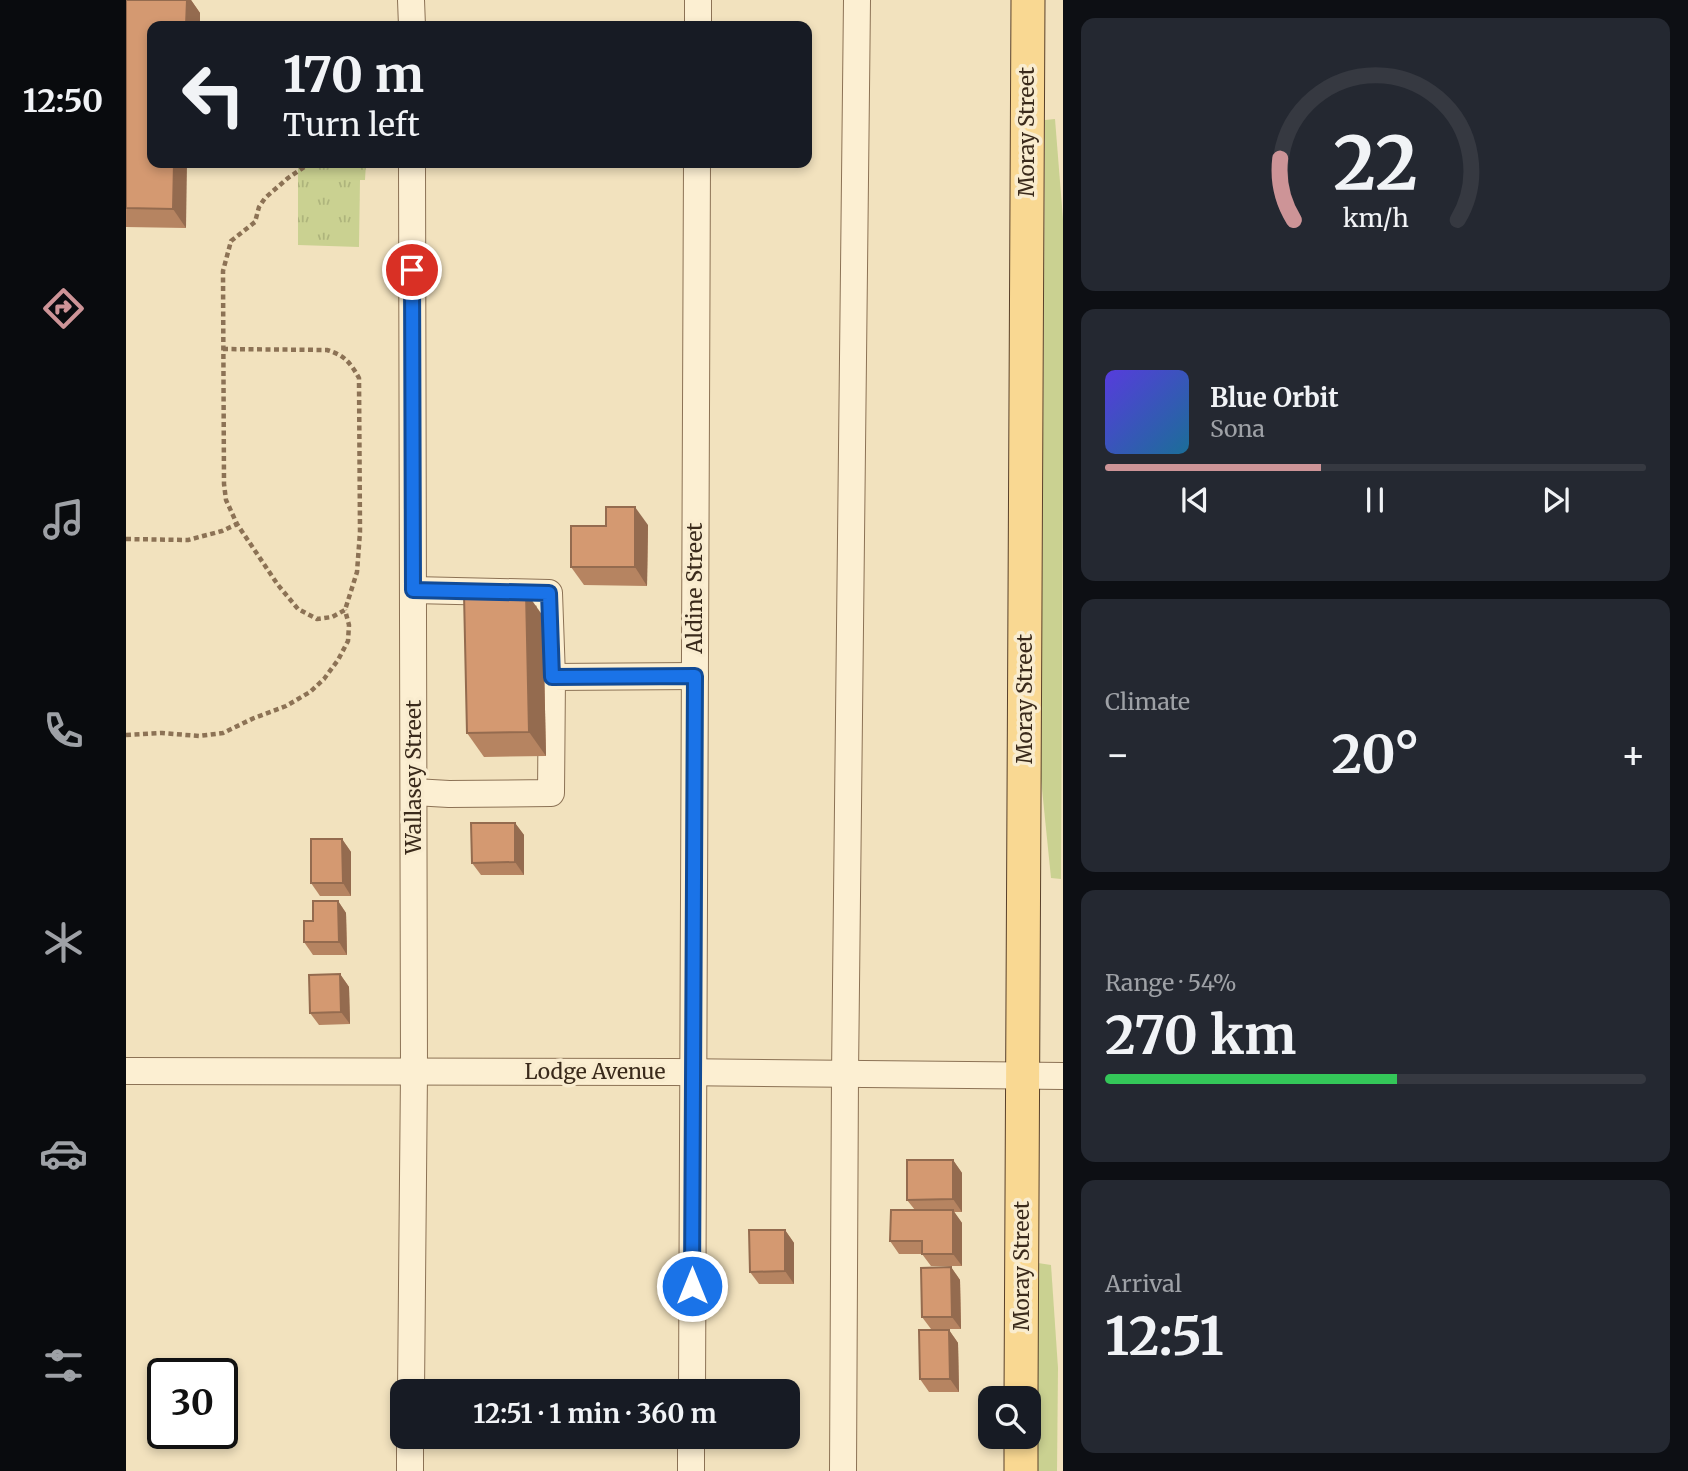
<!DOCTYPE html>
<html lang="en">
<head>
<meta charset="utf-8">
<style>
  body { margin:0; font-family:Merriweather,serif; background:#242831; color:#f1f3f6; height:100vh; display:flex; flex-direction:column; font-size:26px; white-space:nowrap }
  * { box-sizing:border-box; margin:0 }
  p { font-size:23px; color:#9ea1a6 }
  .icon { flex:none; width:38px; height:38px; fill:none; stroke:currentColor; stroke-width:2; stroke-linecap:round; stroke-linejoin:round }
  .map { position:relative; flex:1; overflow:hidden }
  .drawer { display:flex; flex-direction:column; gap:18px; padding:18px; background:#0d0f14; width:625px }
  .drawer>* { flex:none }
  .banner { position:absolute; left:21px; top:21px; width:665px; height:147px; border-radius:14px; box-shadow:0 4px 10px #0003; background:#171b24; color:#f1f3f6; overflow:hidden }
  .buttons { position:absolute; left:852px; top:1386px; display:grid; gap:14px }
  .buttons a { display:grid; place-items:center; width:63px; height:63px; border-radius:14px; background:#171b24; box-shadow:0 4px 10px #0003; font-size:35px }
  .speed { position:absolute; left:21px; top:1358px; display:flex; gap:14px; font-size:35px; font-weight:700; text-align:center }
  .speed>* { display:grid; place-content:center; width:91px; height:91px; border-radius:50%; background:#171b24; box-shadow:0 4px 10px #0003; line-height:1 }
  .speed .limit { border:4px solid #111; border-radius:10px; background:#fff; color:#111 }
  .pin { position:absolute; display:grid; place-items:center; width:60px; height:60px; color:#fff; margin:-30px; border:4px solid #fff; border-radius:50%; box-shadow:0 2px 7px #0007 }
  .me { position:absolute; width:77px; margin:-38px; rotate:0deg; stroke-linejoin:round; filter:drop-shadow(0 0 5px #0008) }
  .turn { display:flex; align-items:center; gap:24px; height:147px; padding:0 21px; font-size:32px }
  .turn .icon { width:91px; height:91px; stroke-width:2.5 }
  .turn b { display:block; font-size:49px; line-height:60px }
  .big { font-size:52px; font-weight:700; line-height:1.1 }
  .drawer .card { flex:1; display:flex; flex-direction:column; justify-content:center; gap:10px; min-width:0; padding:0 24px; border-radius:14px; background:#242831 }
  .drawer .dial { align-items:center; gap:0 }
  .dial svg { height:182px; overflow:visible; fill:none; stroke:#363941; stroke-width:7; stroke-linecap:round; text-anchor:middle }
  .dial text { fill:#f1f3f6; stroke:none }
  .song { display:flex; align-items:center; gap:21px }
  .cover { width:84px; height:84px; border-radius:10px; background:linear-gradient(135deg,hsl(250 70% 55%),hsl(200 70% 35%)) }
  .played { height:7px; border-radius:4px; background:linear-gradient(90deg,#cd9497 40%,#363941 40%) }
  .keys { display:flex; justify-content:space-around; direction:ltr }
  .heat { display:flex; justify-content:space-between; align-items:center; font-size:38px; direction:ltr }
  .charge { height:10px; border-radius:5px; background:linear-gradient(90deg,#34c759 54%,#363941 0) }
  .trip { position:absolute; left:264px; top:1379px; width:410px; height:70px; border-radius:14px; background:#171b24; box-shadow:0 4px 10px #0003; font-weight:700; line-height:70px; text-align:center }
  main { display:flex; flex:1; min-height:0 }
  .tab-bar { display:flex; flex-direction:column; width:126px; justify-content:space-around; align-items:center; background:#090b0e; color:#9ea1a6 }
  .tab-bar .icon { width:49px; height:49px }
  .tab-bar .current { color:#cd9497 }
  .tab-bar b { font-size:32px; color:#f1f3f6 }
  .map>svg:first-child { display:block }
  .grass { fill:#cad191 }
  .park { fill:url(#park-tufts) }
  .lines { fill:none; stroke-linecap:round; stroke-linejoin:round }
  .minor-casing { stroke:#8c7255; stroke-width:28 }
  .major-casing { stroke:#59402a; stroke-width:35 }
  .path { stroke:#8c7255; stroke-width:4.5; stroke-dasharray:5 3.5; stroke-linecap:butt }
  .minor { stroke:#fcefd2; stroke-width:26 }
  .major { stroke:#f9d892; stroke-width:33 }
  .wall { fill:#b68461 }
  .shaded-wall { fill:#946b4f }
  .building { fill:#d49971; stroke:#946b4f; stroke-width:2 }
  .route-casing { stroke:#114b97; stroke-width:18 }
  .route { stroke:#1a73e8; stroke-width:12 }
  .labels { text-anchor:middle; stroke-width:7; stroke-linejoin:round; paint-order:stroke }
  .street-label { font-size:21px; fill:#3a2a1b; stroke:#f9eccf }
</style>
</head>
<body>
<main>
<nav class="tab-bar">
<b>12:50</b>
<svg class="icon current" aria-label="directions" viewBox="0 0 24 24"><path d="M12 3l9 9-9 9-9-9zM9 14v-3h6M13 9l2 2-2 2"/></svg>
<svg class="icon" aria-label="music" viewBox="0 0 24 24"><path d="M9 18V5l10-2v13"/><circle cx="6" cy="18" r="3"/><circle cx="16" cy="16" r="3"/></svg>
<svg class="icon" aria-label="phone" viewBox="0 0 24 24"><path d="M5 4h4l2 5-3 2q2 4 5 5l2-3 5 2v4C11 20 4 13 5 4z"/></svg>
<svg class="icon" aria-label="climate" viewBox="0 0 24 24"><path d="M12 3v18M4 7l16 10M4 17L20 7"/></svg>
<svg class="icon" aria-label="car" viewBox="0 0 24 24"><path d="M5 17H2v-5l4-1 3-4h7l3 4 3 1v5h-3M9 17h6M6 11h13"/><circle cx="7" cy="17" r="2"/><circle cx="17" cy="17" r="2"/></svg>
<svg class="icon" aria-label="filters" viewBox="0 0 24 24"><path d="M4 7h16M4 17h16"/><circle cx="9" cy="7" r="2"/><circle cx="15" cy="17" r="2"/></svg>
</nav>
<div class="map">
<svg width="938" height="1471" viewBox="0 0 938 1471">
  <defs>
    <pattern id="park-tufts" width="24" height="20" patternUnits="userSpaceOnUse" patternTransform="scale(1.75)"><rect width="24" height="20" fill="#cad191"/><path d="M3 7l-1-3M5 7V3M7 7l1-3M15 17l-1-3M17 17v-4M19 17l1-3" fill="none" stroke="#aeb47c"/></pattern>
  </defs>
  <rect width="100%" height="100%" fill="#f2e2be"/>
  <g class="grass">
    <path d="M929 119 938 232 935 879 925 878 915 779 919 120Z"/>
    <path d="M912 1263 925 1265 932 1368 931 1471H911Z"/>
  </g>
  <path class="park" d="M210 163H240L239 180H234L233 247 172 245V167L208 165Z"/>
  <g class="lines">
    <g class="minor-casing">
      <g id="minor">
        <path d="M285 0 286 26"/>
        <path d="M572 26V0"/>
        <path d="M287 590 423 593 426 677"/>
        <path d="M288 792 323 794 425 793 426 677 569 676"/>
        <path d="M0 1071 548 1072 938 1076"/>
        <path d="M285 1391 288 1072 286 163"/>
        <path d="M566 1391 571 163"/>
        <path d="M284 1471V1437"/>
        <path d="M565 1471V1437"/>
        <path d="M717 1471 719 1075 731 0"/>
      </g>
    </g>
    <g class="major-casing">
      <g id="major">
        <path d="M895 1398 902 0"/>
        <path d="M895 1471V1437"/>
      </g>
    </g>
    <g class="path">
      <path d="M97 349 201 350C218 355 224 362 233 378L234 532 231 572 219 610 206 617 191 619 172 609 152 585 111 524 100 500 98 484 97 271 105 241 129 222 133 207 139 198 162 178 184 163"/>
      <path d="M0 539 62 540 96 531 111 524"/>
      <path d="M0 735 36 733 73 736 97 733 128 718 160 706 184 692 198 679 212 660 222 641 223 625 219 610"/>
    </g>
    <use href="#minor" class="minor"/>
    <use href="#major" class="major"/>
  </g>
  <g class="wall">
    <path d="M0 0H65L74 13 26 26 60 228 0 227Z"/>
    <path d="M522 525 521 586 458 585 445 567Z"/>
    <path d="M417 616 420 756 358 757 341 733Z"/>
    <path d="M389 823 398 835V875H355L346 863Z"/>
    <path d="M216 839 225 852V896H194L185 883Z"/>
    <path d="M212 901 220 913 221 955H187L178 942Z"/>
    <path d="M214 974 223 987 224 1024 193 1025 184 1013Z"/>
    <path d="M827 1160 836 1173V1212H828L836 1223V1266H805L796 1254H773L764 1241 789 1210 781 1200Z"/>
    <path d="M659 1230 668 1243V1284H633L624 1272Z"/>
    <path d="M825 1267 834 1280 835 1329H805L796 1317Z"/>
    <path d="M823 1330 832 1343 833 1392H803L794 1379Z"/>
  </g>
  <g class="shaded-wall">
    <path d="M61 0H65L74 13V26H60Z"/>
    <path d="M48 163H61L60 228 47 209Z"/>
    <path d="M509 507 522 525 521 586 509 567Z"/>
    <path d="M400 592 417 616 420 756 403 732Z"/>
    <path d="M389 823 398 835V875L389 862Z"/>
    <path d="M216 839 225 852V896L217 883Z"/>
    <path d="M212 901 220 913 221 955 213 942Z"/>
    <path d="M214 974 223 987 224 1024 215 1012Z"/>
    <path d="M827 1160 836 1173V1212L827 1199Z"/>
    <path d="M827 1210 836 1223V1266L827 1254Z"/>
    <path d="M659 1230 668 1243V1284L659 1271Z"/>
    <path d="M825 1267 834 1280 835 1329 826 1317Z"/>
    <path d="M823 1330 832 1343 833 1392 824 1379Z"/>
  </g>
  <g class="building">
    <path d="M0 0H61L60 26H26V163H48L47 209 0 208Z"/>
    <path d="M480 507H509V567H445V526H480Z"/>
    <path d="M400 592 403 732 341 733 338 594Z"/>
    <path d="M345 823H389V862L346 863Z"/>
    <path d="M185 839H216L217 883H185Z"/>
    <path d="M187 901H212L213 942H178V921H187Z"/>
    <path d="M214 974 215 1012 184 1013 183 975Z"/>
    <path d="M781 1160H827V1199L781 1200Z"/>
    <path d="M765 1210H827V1254H796V1241H764Z"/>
    <path d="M623 1230H659V1271L624 1272Z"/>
    <path d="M825 1267 826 1317H796L795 1268Z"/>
    <path d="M793 1330H823L824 1379H794Z"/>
  </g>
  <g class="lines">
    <g class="route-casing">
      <path id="route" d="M286 270 287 590 423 593 426 677 569 676 566 1286"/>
    </g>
    <use href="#route" class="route"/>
  </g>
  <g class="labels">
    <g class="street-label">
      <text transform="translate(901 132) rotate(-90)" y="7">Moray Street</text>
      <text transform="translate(569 588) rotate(-90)" y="7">Aldine Street</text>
      <text transform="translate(899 699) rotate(-90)" y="7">Moray Street</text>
      <text transform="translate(288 777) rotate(-90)" y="7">Wallasey Street</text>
      <text x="469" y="1079">Lodge Avenue</text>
      <text transform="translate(896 1266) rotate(-90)" y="7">Moray Street</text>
    </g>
  </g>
</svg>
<div class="buttons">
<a><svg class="icon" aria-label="search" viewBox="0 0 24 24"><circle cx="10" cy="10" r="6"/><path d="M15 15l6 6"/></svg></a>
</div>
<div class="speed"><div class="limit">30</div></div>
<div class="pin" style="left:286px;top:270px;background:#d93025"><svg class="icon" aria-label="arrive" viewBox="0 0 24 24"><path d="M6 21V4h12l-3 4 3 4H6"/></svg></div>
<svg class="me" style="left:566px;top:1286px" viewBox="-20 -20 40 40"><circle r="17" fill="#1a73e8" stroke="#fff" stroke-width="3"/><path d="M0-11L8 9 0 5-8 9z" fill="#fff"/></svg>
<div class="trip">12:51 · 1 min · 360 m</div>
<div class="banner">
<div class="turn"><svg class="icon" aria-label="left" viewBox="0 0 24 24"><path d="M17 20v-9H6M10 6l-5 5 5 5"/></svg><div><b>170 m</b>Turn left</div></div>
</div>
</div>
<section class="drawer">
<div class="card dial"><svg viewBox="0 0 100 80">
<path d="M14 69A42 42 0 1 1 86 69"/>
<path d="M14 69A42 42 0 0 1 8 42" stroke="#cd9497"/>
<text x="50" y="56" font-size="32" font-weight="700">22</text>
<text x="50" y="72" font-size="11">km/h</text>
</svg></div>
<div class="card">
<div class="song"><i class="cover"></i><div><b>Blue Orbit</b><p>Sona</p></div></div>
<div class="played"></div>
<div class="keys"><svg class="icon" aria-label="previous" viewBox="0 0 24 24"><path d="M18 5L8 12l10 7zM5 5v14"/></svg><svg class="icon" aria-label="pause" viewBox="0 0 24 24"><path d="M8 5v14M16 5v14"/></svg><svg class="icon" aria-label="next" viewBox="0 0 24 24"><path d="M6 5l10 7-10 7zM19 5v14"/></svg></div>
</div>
<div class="card"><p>Climate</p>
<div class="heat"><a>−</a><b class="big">20°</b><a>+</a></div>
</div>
<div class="card"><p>Range · 54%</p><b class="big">270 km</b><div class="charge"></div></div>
<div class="card"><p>Arrival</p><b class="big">12:51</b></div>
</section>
</main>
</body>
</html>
